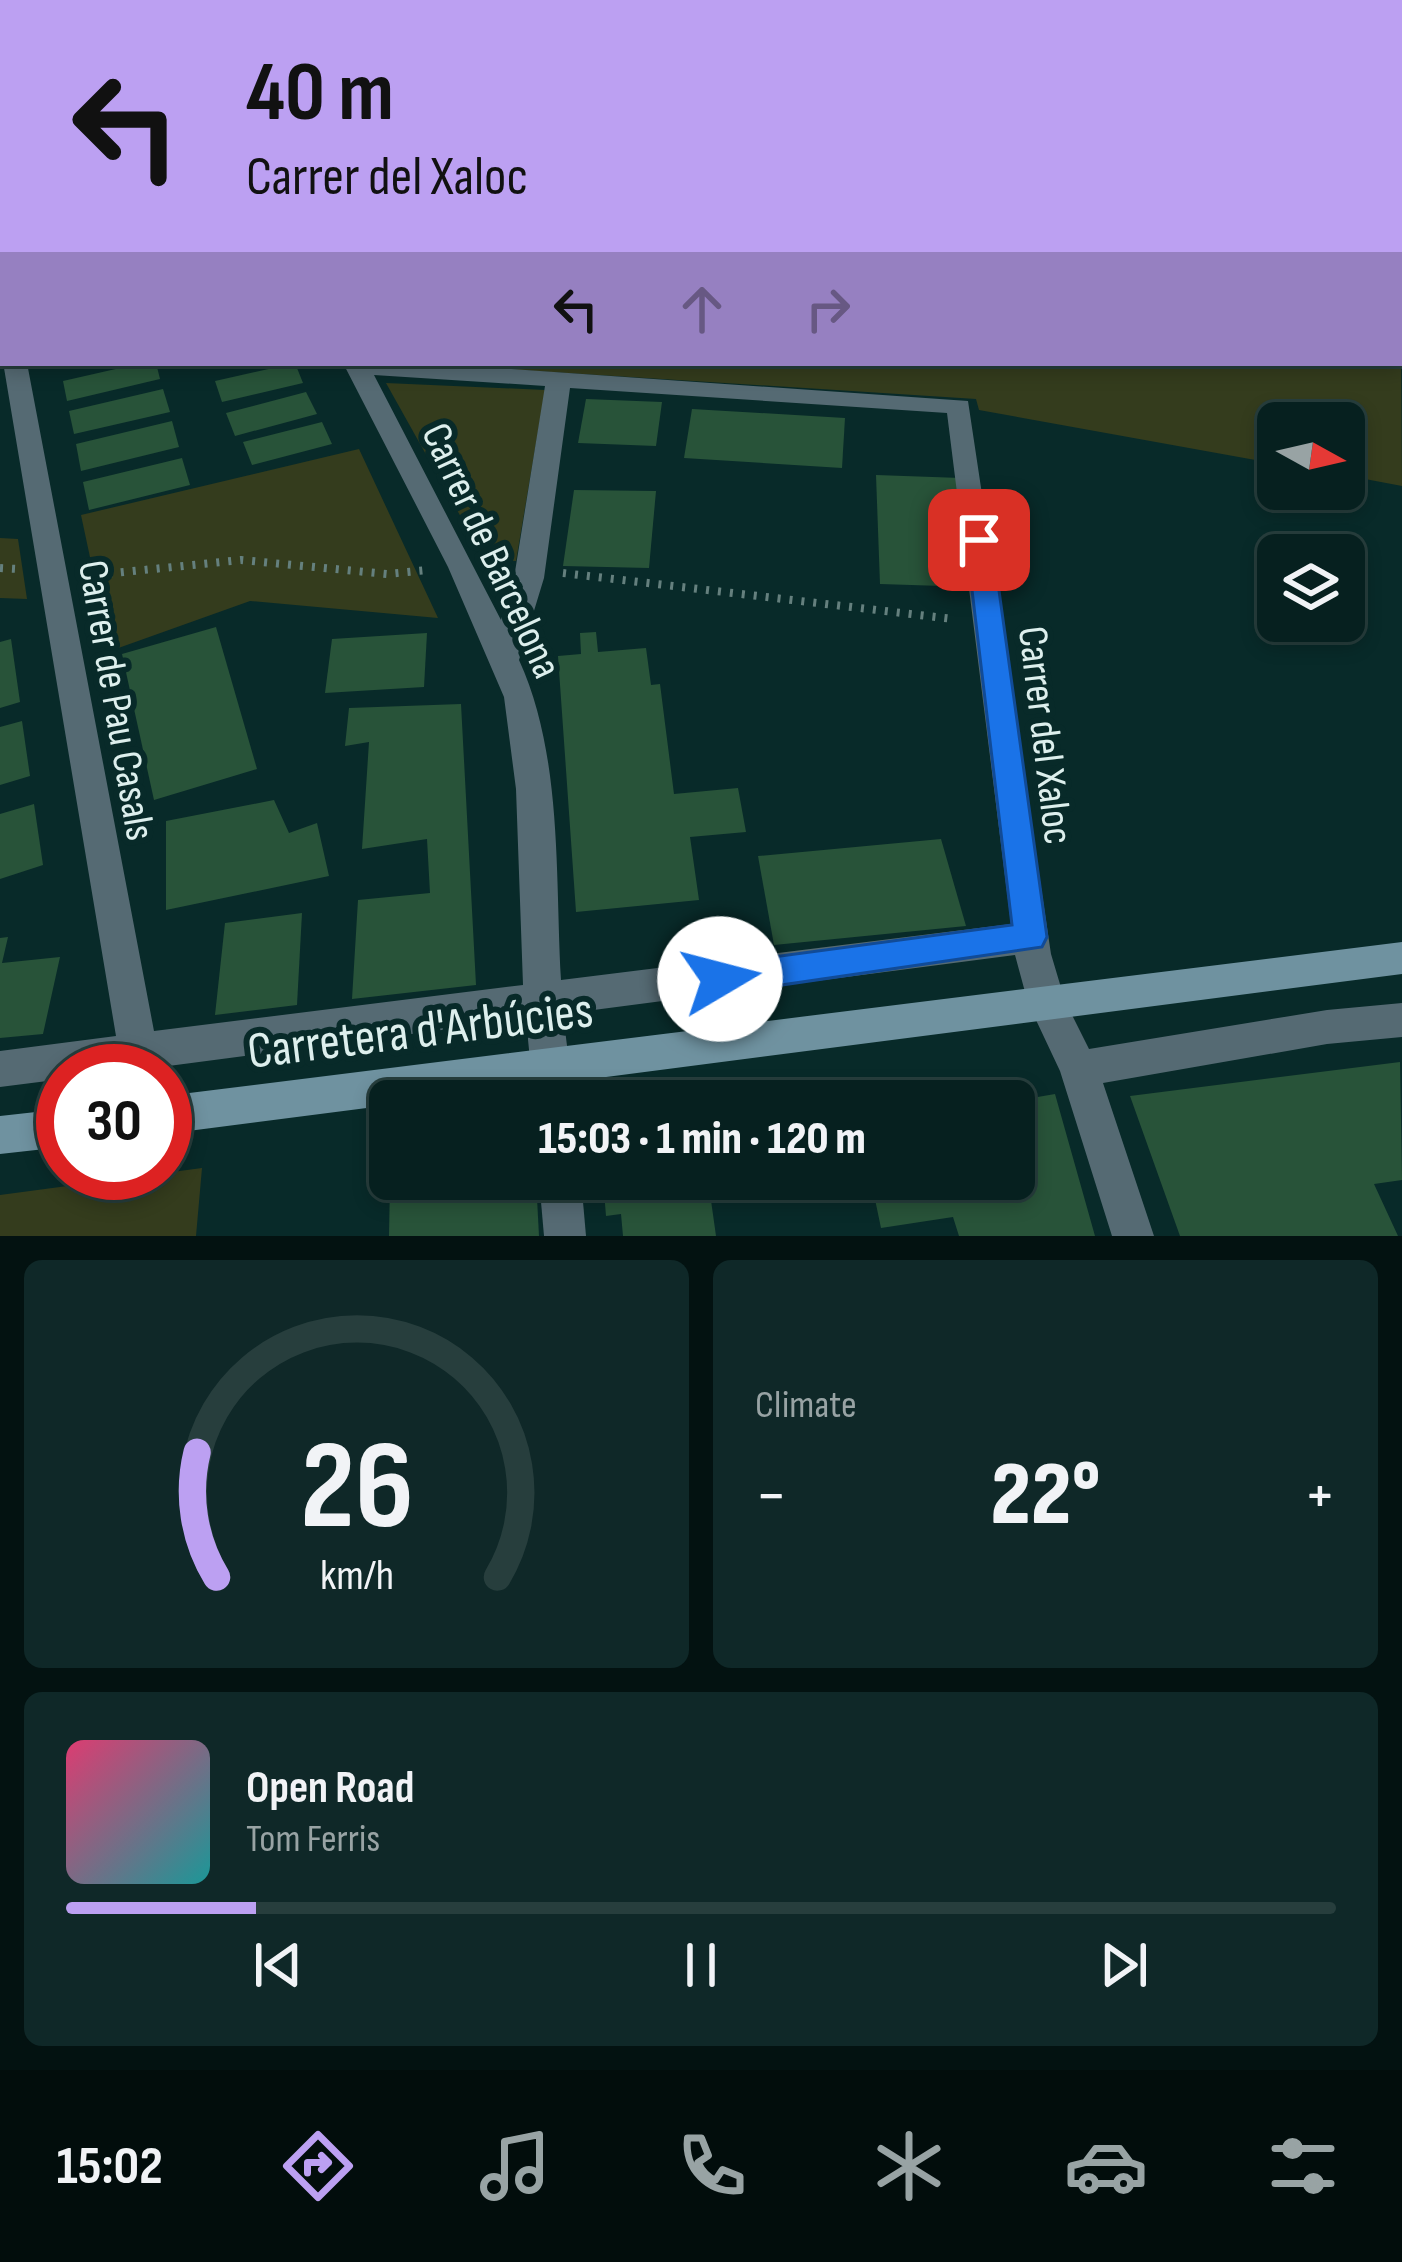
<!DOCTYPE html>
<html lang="en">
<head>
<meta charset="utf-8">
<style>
  body { margin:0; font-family:"Sofia Sans Condensed",sans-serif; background:#0f2828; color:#f1f3f6; height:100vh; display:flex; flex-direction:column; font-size:45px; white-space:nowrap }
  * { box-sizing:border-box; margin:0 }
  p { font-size:39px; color:#98a3a4 }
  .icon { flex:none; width:66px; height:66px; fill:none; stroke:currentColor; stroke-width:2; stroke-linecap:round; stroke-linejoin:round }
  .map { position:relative; height:1236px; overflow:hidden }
  .sheet { display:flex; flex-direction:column; gap:24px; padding:24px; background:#031211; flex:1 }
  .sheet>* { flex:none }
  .top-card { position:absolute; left:0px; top:0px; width:1404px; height:366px; box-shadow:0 6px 18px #0003,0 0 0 3px #273e3d; background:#bca0f2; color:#111; overflow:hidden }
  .needle { width:78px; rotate:98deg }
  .tools { position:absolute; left:1257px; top:402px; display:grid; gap:24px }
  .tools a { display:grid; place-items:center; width:108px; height:108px; border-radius:18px; background:#06201f; box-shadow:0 6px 18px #0003,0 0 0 3px #273e3d; font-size:60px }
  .speed { position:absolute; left:36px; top:1044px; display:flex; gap:24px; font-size:60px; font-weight:700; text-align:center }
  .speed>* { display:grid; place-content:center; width:156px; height:156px; border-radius:50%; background:#06201f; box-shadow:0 6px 18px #0003,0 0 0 3px #273e3d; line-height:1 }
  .speed .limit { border:18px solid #d22; background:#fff; color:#111 }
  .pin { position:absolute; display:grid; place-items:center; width:102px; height:102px; color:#fff; margin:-51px; border-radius:24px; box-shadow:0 6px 18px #0006 }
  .me { position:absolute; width:132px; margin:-66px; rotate:82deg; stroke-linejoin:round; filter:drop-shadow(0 0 9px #0008) }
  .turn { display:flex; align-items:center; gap:42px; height:252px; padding:0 48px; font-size:54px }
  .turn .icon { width:156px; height:156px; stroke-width:2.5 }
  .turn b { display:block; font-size:84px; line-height:102px }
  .lanes { display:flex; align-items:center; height:114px; padding:0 48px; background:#0003; justify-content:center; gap:60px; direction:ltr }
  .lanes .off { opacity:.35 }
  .big { font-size:90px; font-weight:800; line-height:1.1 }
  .sheet .card { flex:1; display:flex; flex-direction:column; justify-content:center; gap:18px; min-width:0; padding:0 42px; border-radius:18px; background:#0f2828 }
  .sheet .dial { align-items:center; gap:0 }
  .dial svg { height:312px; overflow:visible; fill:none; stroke:#273e3d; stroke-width:7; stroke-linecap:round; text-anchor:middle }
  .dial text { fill:#f1f3f6; stroke:none }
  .song { display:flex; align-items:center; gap:36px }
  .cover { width:144px; height:144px; border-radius:18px; background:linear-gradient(135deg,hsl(340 70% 55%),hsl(180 70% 35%)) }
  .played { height:12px; border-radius:6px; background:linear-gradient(90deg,#bca0f2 15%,#273e3d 15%) }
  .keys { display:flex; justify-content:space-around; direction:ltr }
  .heat { display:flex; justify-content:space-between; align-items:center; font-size:66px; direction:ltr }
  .sheet .tiles { flex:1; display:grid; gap:24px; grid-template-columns:1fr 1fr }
  .card:last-child { grid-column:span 2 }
  .trip { position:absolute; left:369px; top:1080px; width:666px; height:120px; border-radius:18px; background:#06201f; box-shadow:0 6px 18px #0003,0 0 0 3px #273e3d; font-weight:800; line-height:120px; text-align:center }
  .dock { display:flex; height:192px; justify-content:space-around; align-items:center; background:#020d0c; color:#98a3a4 }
  .dock .icon { width:84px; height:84px }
  .dock .current { color:#bca0f2 }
  .dock b { font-size:54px; color:#f1f3f6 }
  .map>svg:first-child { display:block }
  .green { fill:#343c1d }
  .building { fill:#285339 }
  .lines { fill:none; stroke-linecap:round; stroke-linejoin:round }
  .path { stroke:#65807e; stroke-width:8; stroke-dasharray:3 9; stroke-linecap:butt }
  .street { fill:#556a73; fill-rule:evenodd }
  .secondary { fill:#6f92a0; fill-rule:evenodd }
  .route { fill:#1a73e8; stroke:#114b97; stroke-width:3 }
  .labels { text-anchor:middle; stroke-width:12; stroke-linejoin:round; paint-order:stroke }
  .street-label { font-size:42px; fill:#ddefed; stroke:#082a29 }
  .near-street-label { font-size:51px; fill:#ddefed; stroke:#082a29 }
</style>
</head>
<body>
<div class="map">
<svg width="1402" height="1236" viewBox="0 0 1402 1236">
  <rect width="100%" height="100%" fill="#082a29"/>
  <g class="green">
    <path d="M1401 350 1402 486 1344 475V423H1278V464L979 410 976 399 411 363H1401Z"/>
    <path d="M386 383 545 390 516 561 485 560Z"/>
    <path d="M359 449 438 618 250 601 110 651 81 515Z"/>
    <path d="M0 538 18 539 27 599 0 598Z"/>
    <path d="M202 1168 196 1236H0V1195Z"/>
  </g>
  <g class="building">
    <path d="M142 363H156L160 379 67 401 63 381Z"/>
    <path d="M295 363 303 383 222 402 215 381Z"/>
    <path d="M163 389 170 412 74 434 69 411Z"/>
    <path d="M306 392 317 414 235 436 226 413Z"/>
    <path d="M586 399 662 402 656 446 578 443Z"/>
    <path d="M692 409 845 418 842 468 684 458Z"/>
    <path d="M172 421 179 447 81 471 76 444Z"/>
    <path d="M322 422 332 444 252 465 243 442Z"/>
    <path d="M182 458 190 485 89 510 83 482Z"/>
    <path d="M876 475 961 478 973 587 880 584Z"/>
    <path d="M574 490 656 491 649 568 563 566Z"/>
    <path d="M216 627 257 769 154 800 122 654Z"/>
    <path d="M596 632 598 652 646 648 651 685 660 684 674 794 738 788 746 832 690 837 699 900 576 912 558 656 581 654 580 633Z"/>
    <path d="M427 633 424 687 325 693 332 639Z"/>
    <path d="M11 639 20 702 0 708V642Z"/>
    <path d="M461 704 476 985 352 999 358 900 430 893 427 839 362 849 369 742 345 746 349 708Z"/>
    <path d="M22 721 30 776 0 785V727Z"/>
    <path d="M274 800 289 833 317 823 329 876 166 910V821Z"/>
    <path d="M34 804 43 865 0 879V814Z"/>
    <path d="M941 839 966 926 774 945 758 856Z"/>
    <path d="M302 913 297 1005 215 1015 225 923Z"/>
    <path d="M8 937 2 963 60 957 43 1034 0 1038V938Z"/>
    <path d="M1400 1062 1402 1180 1374 1184 1398 1236H1180L1130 1096Z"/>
    <path d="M1055 1094 1095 1236H959L953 1217 881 1228 872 1185 920 1179H1014V1101Z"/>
    <path d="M425 1179H536L539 1236H389L390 1183Z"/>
    <path d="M603 1179H708L716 1236H623L621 1214 606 1216Z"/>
  </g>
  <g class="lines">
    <g class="path">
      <path d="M0 568 18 569"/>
      <path d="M563 573 953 619"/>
      <path d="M85 576 241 560 387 574 428 570"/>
    </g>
    <g class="street">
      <path d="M148 0H166L167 3H149Z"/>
      <path d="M511 0H532L509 3Z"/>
      <rect x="0" y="130" width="3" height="12"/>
      <rect x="1401" y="185" width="1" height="12"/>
      <path d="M3 210V224L0 225V211Z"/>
      <path d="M0 270 3 271V301L0 300Z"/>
      <path d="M3 362 27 363 154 1031 523 985 516 789 504 697 448 567 343 363H424L968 401 1051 954 1065 1001 1089 1049 1327 1010 1402 1003V1037L1327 1044 1103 1083 1154 1236H1112L1060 1071 1028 1003 1015 955 563 1014 574 1101H534L526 1019 138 1070 63 1071V1079L0 1087V1051L116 1036ZM374 375 545 386 514 578 501 620ZM570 388 947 413 1011 924 561 980C555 876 563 756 519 660L544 578Z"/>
      <path d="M539 1179H581L586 1236H544Z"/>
    </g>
    <g class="secondary">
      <path d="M1402 942V974L421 1101H390V1105L165 1134V1096Z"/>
      <path d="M63 1109V1147L0 1154V1116Z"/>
    </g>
  </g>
  <path class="route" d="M979 531 992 540 1047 937 1042 947 720 994 708 990 703 979 708 968 720 964 1012 925 966 540Z"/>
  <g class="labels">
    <g class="street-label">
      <text transform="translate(493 550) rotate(65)" y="15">Carrer de Barcelona</text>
      <text transform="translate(118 700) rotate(80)" y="15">Carrer de Pau Casals</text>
      <text transform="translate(1047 735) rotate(83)" y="15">Carrer del Xaloc</text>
    </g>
    <g class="near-street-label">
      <text transform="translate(420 1029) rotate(-7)" y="18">Carretera d'Arbúcies</text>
    </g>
  </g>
</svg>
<div class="tools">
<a><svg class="needle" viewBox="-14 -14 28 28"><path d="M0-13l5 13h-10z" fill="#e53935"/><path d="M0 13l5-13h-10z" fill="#98a3a4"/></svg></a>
<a><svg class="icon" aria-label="layers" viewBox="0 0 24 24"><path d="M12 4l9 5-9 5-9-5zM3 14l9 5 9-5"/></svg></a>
</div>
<div class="speed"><div class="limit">30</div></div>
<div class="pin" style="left:979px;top:540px;background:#d93025"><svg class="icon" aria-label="arrive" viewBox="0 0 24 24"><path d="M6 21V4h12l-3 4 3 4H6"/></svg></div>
<svg class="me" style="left:720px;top:979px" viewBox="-20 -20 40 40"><circle r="19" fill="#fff"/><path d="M0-13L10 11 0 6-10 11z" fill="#1a73e8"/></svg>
<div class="trip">15:03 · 1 min · 120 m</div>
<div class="top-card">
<div class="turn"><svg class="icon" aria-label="left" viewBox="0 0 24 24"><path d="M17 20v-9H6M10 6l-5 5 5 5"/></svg><div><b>40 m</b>Carrer del Xaloc</div></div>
<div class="lanes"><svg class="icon" aria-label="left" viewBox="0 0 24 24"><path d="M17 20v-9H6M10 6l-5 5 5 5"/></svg><svg class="icon off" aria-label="ahead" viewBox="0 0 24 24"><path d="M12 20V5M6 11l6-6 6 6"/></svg><svg class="icon off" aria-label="right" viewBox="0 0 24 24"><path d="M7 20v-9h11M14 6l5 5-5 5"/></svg></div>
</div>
</div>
<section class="sheet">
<div class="tiles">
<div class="card dial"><svg viewBox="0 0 100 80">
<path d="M14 69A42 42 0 1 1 86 69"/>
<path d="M14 69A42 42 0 0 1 9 37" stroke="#bca0f2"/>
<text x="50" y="56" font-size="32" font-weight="700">26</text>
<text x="50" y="72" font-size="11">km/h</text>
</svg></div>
<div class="card"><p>Climate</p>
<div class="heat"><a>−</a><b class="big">22°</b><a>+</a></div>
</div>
<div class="card">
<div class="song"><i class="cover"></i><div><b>Open Road</b><p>Tom Ferris</p></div></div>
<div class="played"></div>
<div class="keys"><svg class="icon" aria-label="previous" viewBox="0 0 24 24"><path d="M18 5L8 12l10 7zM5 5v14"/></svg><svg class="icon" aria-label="pause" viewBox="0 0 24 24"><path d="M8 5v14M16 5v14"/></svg><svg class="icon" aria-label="next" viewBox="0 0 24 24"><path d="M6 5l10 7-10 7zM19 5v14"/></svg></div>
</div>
</div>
</section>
<nav class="dock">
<b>15:02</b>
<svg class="icon current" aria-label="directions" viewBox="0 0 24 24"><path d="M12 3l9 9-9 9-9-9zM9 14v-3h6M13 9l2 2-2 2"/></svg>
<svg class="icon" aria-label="music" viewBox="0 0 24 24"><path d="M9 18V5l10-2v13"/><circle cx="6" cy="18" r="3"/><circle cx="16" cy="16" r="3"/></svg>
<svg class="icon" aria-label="phone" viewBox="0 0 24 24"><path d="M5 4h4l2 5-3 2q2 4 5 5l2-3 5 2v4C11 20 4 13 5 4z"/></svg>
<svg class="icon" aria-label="climate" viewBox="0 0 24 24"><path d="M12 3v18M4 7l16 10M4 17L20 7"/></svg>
<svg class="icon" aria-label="car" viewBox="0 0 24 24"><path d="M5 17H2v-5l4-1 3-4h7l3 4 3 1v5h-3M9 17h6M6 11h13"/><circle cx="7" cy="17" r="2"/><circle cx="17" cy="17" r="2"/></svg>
<svg class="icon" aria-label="filters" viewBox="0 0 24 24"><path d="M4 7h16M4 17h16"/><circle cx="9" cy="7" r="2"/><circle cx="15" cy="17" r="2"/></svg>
</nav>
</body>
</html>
